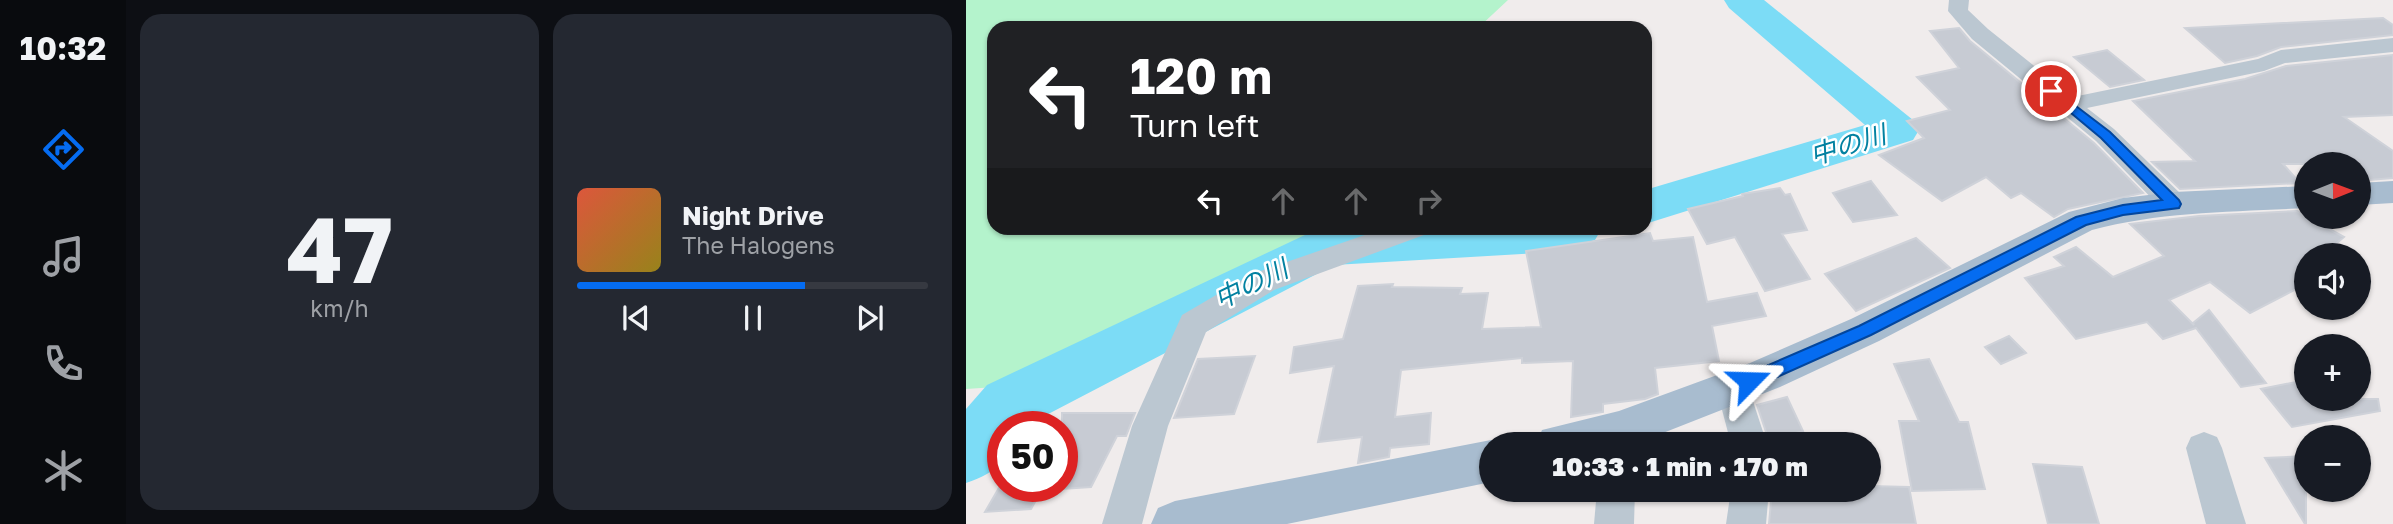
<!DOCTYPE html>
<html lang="en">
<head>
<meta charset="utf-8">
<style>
  body { margin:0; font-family:"Golos Text","Noto Sans JP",sans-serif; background:#242831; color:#f1f3f6; height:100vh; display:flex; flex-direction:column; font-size:26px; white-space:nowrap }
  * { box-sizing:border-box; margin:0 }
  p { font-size:23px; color:#9ea1a6 }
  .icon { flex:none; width:38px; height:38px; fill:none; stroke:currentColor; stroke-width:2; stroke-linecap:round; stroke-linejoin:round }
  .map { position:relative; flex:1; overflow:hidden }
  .sheet { display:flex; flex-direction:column; gap:14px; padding:14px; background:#0d0f14; width:840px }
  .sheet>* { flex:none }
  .top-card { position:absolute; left:21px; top:21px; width:665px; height:214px; border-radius:21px; box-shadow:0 2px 5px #0004; background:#202124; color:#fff; overflow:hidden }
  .needle { width:46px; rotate:89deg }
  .fabs { position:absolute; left:1328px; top:152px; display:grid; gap:14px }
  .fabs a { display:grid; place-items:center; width:77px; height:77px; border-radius:50%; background:#171b24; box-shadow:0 2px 5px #0004; font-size:35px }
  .speed { position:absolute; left:21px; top:411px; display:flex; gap:14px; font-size:35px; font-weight:700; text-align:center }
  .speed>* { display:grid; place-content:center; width:91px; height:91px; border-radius:50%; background:#171b24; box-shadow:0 2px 5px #0004; line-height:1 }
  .speed .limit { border:10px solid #d22; background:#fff; color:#111 }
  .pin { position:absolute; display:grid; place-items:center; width:60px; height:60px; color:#fff; margin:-30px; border:4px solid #fff; border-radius:50%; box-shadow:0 2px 7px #0007 }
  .me { position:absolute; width:77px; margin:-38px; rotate:68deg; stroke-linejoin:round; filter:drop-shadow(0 0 5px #0008) }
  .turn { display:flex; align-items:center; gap:24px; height:147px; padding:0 28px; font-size:32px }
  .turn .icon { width:91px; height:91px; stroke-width:2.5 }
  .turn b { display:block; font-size:49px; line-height:60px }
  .lanes { display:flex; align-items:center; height:66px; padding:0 28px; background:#0003; justify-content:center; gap:35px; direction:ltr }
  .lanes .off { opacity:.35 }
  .sheet .card { flex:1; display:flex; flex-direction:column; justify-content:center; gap:10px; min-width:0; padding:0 24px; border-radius:21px; background:#242831 }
  .sheet .dial { align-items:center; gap:0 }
  .dial b { font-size:91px; line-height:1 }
  .song { display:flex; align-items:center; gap:21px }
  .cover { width:84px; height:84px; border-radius:10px; background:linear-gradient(135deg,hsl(10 70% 55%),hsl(50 70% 35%)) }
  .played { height:7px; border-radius:4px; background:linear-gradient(90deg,#056cf1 65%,#363941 65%) }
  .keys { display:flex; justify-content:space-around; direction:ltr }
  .sheet .tiles { flex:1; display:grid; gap:14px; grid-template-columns:repeat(2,1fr) }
  .trip { position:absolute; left:513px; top:432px; width:402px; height:70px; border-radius:35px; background:#171b24; box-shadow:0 2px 5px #0004; font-weight:800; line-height:70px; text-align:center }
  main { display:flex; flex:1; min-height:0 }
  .tab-bar { display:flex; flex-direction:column; width:126px; justify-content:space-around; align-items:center; background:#090b0e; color:#9ea1a6 }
  .tab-bar .icon { width:49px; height:49px }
  .tab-bar .active { color:#056cf1 }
  .tab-bar b { font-size:32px; color:#f1f3f6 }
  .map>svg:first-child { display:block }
  .green { fill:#b4f3cc }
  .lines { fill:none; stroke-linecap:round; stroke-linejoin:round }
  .river { fill:#7cdcf6; fill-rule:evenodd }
  .building { fill:#c7cbd3; stroke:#cfd2d9; stroke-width:2 }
  .minor { fill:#bbc7d1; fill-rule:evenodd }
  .major { fill:#a8bccf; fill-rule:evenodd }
  .route { fill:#056cf1; stroke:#03469d; stroke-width:2 }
  .labels { text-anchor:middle; stroke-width:5; stroke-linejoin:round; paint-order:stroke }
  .water-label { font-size:26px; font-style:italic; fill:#0281a1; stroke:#fff }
</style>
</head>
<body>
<main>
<nav class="tab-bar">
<b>10:32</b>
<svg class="icon active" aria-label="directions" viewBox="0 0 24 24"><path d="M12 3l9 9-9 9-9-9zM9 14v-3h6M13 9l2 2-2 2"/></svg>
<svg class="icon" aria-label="music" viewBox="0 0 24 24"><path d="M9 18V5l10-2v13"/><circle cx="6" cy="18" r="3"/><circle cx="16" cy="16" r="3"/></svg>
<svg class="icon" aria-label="phone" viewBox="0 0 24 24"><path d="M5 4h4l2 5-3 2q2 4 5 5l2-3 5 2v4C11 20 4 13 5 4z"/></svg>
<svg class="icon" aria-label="climate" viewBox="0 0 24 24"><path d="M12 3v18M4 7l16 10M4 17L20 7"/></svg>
</nav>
<section class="sheet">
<div class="tiles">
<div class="card dial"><b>47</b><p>km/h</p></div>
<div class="card">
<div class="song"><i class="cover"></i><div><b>Night Drive</b><p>The Halogens</p></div></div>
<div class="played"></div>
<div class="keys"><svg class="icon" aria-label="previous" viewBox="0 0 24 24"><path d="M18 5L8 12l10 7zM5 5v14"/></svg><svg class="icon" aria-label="pause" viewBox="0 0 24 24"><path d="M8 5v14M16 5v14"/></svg><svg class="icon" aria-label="next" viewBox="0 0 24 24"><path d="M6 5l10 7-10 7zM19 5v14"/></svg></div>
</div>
</div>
</section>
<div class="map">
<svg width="1427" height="524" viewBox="0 0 1427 524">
  <rect width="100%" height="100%" fill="#f0ecec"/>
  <path class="green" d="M0 0H542L512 28H28V228H378L30 387 0 389Z"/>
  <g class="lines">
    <g class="river">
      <path d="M758 0H798L947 120 953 130 947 140 679 224V190L899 125 763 8Z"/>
      <path d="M359 228H636L629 240 590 252 368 265 65 423 61 427H37C37 464 36 470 0 483V409L21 385 341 234Z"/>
    </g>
  </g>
  <g class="building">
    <path d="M1417 18 1427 25V35L1315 47 1291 56 1259 63 1219 28Z"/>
    <path d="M993 28 1004 41 1128 143 1177 193 1102 209 1088 217 1055 193 1045 198 1020 177 976 201 913 155 958 138 941 121 984 110 951 77 993 68 964 31Z"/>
    <path d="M1141 50 1178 80 1144 87 1108 57Z"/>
    <path d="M1427 55V115L1378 117 1427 151V178L1403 180 1393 169V164H1317L1334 183 1214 189 1186 162 1229 161 1167 101 1279 79 1320 66Z"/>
    <path d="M905 181 931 215 887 222 867 193Z"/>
    <path d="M814 188 819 195 824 194 841 230 816 234 844 279 799 291 769 237 741 244 722 209 777 196 776 194Z"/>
    <path d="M1331 211 1378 237 1356 256H1340V284L1284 313 1244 282 1203 300 1228 325 1227 323 1243 310 1300 383 1275 387 1230 328 1197 339 1181 322 1110 339 1059 278 1098 266 1088 257 1110 247 1147 277 1198 256 1164 224 1233 216Z"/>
    <path d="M684 233 687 241 727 237 741 302 791 293 800 316 746 326 753 361 689 368 692 394 679 399 637 404V412L605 417 607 361 556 363V358L435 370 429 417 465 413 463 444 424 448 423 457 392 463 396 437 352 442 368 366 324 373 328 347 377 339 392 286 427 284 426 287 496 288 494 294 522 293 516 329 575 327 560 251Z"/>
    <path d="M950 238 984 268 890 311 859 274Z"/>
    <path d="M1043 336 1060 353 1035 364 1019 347Z"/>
    <path d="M289 356 268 414 208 418 232 359Z"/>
    <path d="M963 359 993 422H1002L1019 489 946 491 933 421H953L928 364Z"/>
    <path d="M1340 380V399H1412L1414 411 1326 427 1295 389Z"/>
    <path d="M821 397 837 431 803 441 791 405Z"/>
    <path d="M96 413H169L160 436H151L125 487 96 489Z"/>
    <path d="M1340 456V524H1339L1299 458Z"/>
    <path d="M1067 464 1116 467 1133 524H1082Z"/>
    <path d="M34 486H78L65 509 19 512Z"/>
    <path d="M903 486 943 487 950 524H803L806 490H903Z"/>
  </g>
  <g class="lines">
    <g class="minor">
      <path d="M983 0H1003L1002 10 1022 29 1107 97 1292 59 1315 50 1427 38V52L1319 63 1298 71 1121 108 1148 129 1218 197 1222 204 1218 211 1208 213 1198 211 1130 141 1006 39 982 11Z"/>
      <path d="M419 228H462L458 235 308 290 240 332 202 426 176 524H136L166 426 216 315 286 274Z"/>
      <path d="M767 373 779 377 801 444H765L750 387 755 377Z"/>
      <path d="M1238 432 1251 437 1256 448 1280 524H1240L1220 448 1225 437Z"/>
      <path d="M631 490H669L668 524H628Z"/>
      <path d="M765 490H803L800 524H760Z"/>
    </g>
    <g class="major">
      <path d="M1427 181V203L1393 205V183Z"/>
      <path d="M1340 186V208C1269 212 1196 211 1126 230L913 341 814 387 669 444H570L576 430 653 411 784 363 885 319 1103 212 1157 198 1208 192Z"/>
      <path d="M525 440 536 444H525V482L321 524H185L192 508 209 501Z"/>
    </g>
  </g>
  <path class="route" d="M1085 87 1144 132 1213 200 1215 204 1213 208 1157 215 1120 225 905 335 789 387 783 389 777 387 774 381 777 376 893 326 1110 217 1157 205 1196 200 1135 138 1081 93 1079 91Z"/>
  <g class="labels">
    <g class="water-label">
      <text transform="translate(882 145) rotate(-17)" y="9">中の川</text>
      <text transform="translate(285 284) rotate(-26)" y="9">中の川</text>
    </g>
  </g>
</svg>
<div class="fabs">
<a><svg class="needle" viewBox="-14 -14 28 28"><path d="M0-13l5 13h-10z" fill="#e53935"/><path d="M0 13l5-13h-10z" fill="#9ea1a6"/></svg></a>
<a><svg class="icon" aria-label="sound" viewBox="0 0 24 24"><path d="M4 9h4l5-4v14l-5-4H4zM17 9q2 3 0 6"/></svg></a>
<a>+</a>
<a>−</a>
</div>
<div class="speed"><div class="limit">50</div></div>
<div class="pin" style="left:1085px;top:91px;background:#d93025"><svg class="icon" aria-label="arrive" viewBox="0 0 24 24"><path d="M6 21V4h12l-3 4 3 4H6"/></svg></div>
<svg class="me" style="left:783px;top:381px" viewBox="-20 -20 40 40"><path d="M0-17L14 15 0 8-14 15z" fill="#056cf1" stroke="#fff" stroke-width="4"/></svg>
<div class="trip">10:33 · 1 min · 170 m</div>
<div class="top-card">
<div class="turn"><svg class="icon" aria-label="left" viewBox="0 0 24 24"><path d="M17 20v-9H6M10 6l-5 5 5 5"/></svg><div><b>120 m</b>Turn left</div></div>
<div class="lanes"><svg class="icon" aria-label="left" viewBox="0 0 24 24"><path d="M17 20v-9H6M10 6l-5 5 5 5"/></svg><svg class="icon off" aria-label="ahead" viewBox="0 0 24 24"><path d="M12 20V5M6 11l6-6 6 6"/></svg><svg class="icon off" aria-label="ahead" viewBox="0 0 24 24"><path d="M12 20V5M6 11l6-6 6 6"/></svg><svg class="icon off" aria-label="right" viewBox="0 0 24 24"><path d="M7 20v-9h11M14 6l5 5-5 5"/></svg></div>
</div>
</div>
</main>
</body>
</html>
